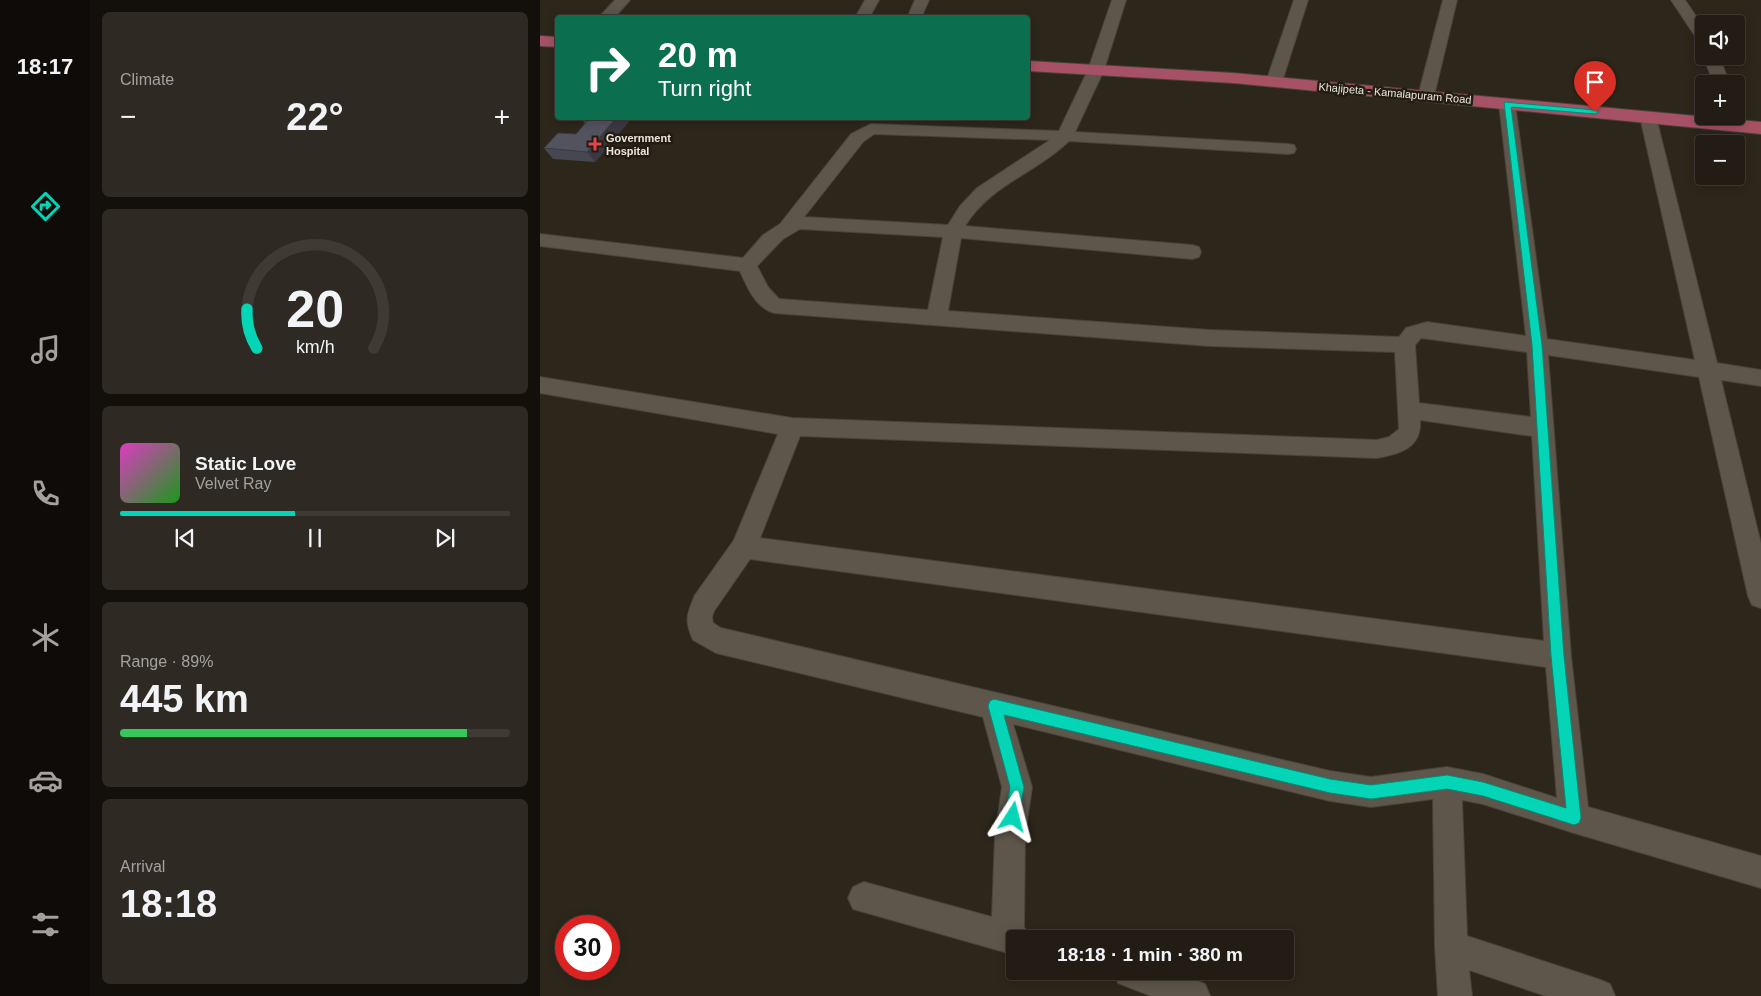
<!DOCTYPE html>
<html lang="en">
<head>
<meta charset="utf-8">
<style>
  body { margin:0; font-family:Arial,sans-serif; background:#2e2922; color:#f1f3f6; height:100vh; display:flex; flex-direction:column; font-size:19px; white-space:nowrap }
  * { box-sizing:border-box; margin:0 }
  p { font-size:16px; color:#a2a1a0 }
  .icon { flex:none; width:28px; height:28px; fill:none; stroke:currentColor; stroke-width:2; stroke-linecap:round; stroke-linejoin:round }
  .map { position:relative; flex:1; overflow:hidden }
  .sheet { display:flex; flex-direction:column; gap:12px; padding:12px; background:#130f0b; width:450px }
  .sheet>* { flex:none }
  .hud { position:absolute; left:15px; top:15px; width:475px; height:105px; border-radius:5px; box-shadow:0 2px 12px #0003,0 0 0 1px #3f3a34; background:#0b6e4f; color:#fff; overflow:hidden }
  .controls { position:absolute; left:1155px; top:15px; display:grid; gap:10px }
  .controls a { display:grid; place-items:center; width:50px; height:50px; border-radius:5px; background:#221c14; box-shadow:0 2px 12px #0003,0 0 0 1px #3f3a34; font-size:25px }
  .speed { position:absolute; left:15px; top:915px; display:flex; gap:10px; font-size:25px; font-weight:700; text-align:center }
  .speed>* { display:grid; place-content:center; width:65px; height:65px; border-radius:50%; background:#221c14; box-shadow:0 2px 12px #0003,0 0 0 1px #3f3a34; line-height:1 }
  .speed .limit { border:8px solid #d22; background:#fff; color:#111 }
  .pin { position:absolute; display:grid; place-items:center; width:42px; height:42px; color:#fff; margin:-51px -21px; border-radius:50% 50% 50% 0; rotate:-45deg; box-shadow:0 0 5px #0007 }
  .pin .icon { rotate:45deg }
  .me { position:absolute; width:55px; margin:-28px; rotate:9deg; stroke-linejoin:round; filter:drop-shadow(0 0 4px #0008) }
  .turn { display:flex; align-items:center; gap:18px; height:105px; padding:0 20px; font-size:22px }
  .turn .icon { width:65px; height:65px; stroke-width:2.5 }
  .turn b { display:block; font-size:35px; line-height:42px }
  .big { font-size:38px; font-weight:700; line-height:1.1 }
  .sheet .tile { flex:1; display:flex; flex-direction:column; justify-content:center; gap:8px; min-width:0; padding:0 18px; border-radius:8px; background:#2e2922 }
  .sheet .dial { align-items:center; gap:0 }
  .dial svg { height:130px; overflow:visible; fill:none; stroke:#3f3a34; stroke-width:7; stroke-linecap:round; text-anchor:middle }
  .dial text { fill:#f1f3f6; stroke:none }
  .song { display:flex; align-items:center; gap:15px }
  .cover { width:60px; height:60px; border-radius:8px; background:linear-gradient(135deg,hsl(310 70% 55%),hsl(120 70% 35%)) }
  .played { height:5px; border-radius:2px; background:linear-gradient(90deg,#03d5b6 45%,#3f3a34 45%) }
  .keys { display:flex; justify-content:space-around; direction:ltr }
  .heat { display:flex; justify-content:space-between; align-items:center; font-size:28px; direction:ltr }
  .charge { height:8px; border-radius:4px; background:linear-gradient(90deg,#34c759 89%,#3f3a34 0) }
  .trip { position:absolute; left:466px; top:930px; width:288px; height:50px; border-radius:5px; background:#221c14; box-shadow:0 2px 12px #0003,0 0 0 1px #3f3a34; font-weight:700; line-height:50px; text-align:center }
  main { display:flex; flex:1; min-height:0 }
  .tabs { display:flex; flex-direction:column; width:90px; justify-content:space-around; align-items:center; background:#0e0b08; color:#a2a1a0 }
  .tabs .icon { width:35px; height:35px }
  .tabs .on { color:#03d5b6 }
  .tabs b { font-size:22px; color:#f1f3f6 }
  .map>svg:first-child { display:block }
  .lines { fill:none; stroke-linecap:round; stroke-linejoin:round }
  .minor-casing { stroke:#48433a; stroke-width:2 }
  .primary-casing { stroke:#48433a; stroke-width:2 }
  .minor { fill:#5e564b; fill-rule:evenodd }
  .primary { fill:#a75166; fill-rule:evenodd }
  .wall { fill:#474752 }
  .shaded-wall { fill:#3a3942 }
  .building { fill:#53525f; stroke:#3a3942 }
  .route { fill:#03d5b6; stroke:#028a76 }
  .health-dot { fill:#e0444e; stroke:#231c12; stroke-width:2 }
  .labels { text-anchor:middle; stroke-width:5; stroke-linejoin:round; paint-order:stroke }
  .far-street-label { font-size:11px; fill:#eae6df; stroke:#231c12 }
  .far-poi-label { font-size:11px; font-weight:bold; fill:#eae6df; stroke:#231c12; text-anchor:start }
</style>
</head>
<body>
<main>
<nav class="tabs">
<b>18:17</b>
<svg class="icon on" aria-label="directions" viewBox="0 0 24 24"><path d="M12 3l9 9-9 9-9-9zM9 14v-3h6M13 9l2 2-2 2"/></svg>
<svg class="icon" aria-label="music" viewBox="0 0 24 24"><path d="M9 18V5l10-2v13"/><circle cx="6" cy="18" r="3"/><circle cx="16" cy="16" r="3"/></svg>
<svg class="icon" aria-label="phone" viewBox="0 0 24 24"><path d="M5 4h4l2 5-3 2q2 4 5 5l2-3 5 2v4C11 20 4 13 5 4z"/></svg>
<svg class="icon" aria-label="climate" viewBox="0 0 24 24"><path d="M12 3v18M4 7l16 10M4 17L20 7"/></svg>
<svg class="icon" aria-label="car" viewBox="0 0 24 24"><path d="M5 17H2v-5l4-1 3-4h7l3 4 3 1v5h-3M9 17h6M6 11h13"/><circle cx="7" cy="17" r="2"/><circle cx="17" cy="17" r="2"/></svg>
<svg class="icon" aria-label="filters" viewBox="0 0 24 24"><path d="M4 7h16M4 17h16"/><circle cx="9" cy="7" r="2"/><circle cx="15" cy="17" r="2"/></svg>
</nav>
<section class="sheet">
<div class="tile"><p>Climate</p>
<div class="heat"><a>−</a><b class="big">22°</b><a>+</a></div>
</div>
<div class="tile dial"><svg viewBox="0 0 100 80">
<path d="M14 69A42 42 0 1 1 86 69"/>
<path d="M14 69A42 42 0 0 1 8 45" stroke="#03d5b6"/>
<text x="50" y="56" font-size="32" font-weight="700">20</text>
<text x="50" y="72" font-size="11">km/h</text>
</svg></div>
<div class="tile">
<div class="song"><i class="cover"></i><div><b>Static Love</b><p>Velvet Ray</p></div></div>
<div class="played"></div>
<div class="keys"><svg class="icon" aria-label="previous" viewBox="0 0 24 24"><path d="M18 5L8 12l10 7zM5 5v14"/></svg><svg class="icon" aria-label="pause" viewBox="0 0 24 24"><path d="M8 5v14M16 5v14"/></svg><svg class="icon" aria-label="next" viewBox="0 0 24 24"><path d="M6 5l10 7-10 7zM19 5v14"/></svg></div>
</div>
<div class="tile"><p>Range · 89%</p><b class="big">445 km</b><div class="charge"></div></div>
<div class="tile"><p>Arrival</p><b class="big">18:18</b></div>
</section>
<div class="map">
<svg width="1221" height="996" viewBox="0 0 1221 996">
  <rect width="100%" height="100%" fill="#2d261b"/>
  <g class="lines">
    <g class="minor-casing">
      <g id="minor">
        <path d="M75 0H90L74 18H58Z"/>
        <path d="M325 0H339L329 18H315Z"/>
        <path d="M375 0H389L381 18H367Z"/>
        <path d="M572 0H586L564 70 535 132 748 144 754 145 756 149 754 153 748 154 529 141C495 174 451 184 425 226L652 245 659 247 661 252 659 257 652 259 421 238 408 311 670 330 859 337 866 328 887 322 986 336 959 104 961 101H973L975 104 1007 339 1155 360 1100 117 1102 114H1114L1116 117 1177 363 1221 370V386L1181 380 1221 544V608L1212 605 1208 596 1159 377 1008 355 1031 656 1048 807 1221 856V888L1034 833 943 804 922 800 927 936 1058 979 1070 984 1075 996H1006L929 970 932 996H898L895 947 893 799 831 807 790 801 473 724 492 787 485 836 484 927 491 939H475V955L313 909 308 898 313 887 324 882 452 917 455 836 462 787 443 717 176 653 153 640C144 620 147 614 155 595L194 540 238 434 0 393V377L252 418 837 440 849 437 859 429 855 352 670 346 234 313C216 308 207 287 200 271L0 246V234L203 258 223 235 240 224 311 134 331 124 519 131 548 70ZM334 134 510 140 437 188 420 206 408 225 264 217 323 142ZM260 229 403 237 388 310 239 299 228 287 217 266 243 239ZM881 338 987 352 991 417 879 403 875 345ZM880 420 992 436 1004 641 220 538 260 436 837 458C860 454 882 448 880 420ZM210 559 1006 667 1017 798 943 774 907 767 831 777 790 771 181 628 173 623 172 617 174 611Z"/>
        <path d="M754 0H768L742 82 739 85H729L726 82Z"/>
        <path d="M903 0H917L894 96 892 99H880L878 96Z"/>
        <path d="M1131 0H1145L1164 28V43L1159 42Z"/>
        <path d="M1163 56H1179L1190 84H1174Z"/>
        <path d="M574 971H633L665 984 670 996H611L578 983Z"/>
      </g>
    </g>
    <g class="primary-casing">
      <g id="primary">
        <path d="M0 36 18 37V47L0 46Z"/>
        <path d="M488 61 693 73 1221 122V134L693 83 488 71Z"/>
      </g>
    </g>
    <use href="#minor" class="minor"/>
    <use href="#primary" class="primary"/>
  </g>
  <path class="wall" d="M41 118H90L91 119 55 162 13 159 4 148 36 134 45 124Z"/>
  <path class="shaded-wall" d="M76 118H90L91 119 55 162 47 152Z"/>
  <path class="building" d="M41 118H76L47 152 4 148 18 133 36 134 49 119Z"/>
  <path class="route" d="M964 102 1055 110 1059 112 1055 114 971 107 1002 345 1024 656 1041 818 1039 823 1034 825 943 796 907 789 831 799 790 793 464 715 484 787 478 822 473 824 468 822 465 817 470 787 448 706 450 701 454 699 790 779 831 785 907 775 943 782 1026 808 1011 656 992 345Z"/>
  <path class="health-dot" d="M52.5 136.5h5v5h5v5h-5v5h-5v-5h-5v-5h5z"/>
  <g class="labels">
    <g class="far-street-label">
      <text transform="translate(855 93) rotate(5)" y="4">Khajipeta - Kamalapuram Road</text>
    </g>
    <g class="far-poi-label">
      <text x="66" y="142">Government<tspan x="66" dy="13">Hospital</tspan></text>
    </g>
  </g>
</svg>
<div class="controls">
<a><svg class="icon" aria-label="sound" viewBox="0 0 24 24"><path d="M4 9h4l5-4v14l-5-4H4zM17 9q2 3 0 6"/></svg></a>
<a>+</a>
<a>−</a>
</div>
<div class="speed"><div class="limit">30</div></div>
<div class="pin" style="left:1055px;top:112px;background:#d93025"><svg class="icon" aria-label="arrive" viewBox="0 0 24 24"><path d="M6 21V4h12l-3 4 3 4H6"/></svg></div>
<svg class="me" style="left:473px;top:817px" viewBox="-20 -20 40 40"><path d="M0-17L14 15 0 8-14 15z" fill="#03d5b6" stroke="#fff" stroke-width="4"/></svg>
<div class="trip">18:18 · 1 min · 380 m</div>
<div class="hud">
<div class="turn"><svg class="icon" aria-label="right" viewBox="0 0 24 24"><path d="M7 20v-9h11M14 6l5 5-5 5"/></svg><div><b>20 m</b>Turn right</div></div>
</div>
</div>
</main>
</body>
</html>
